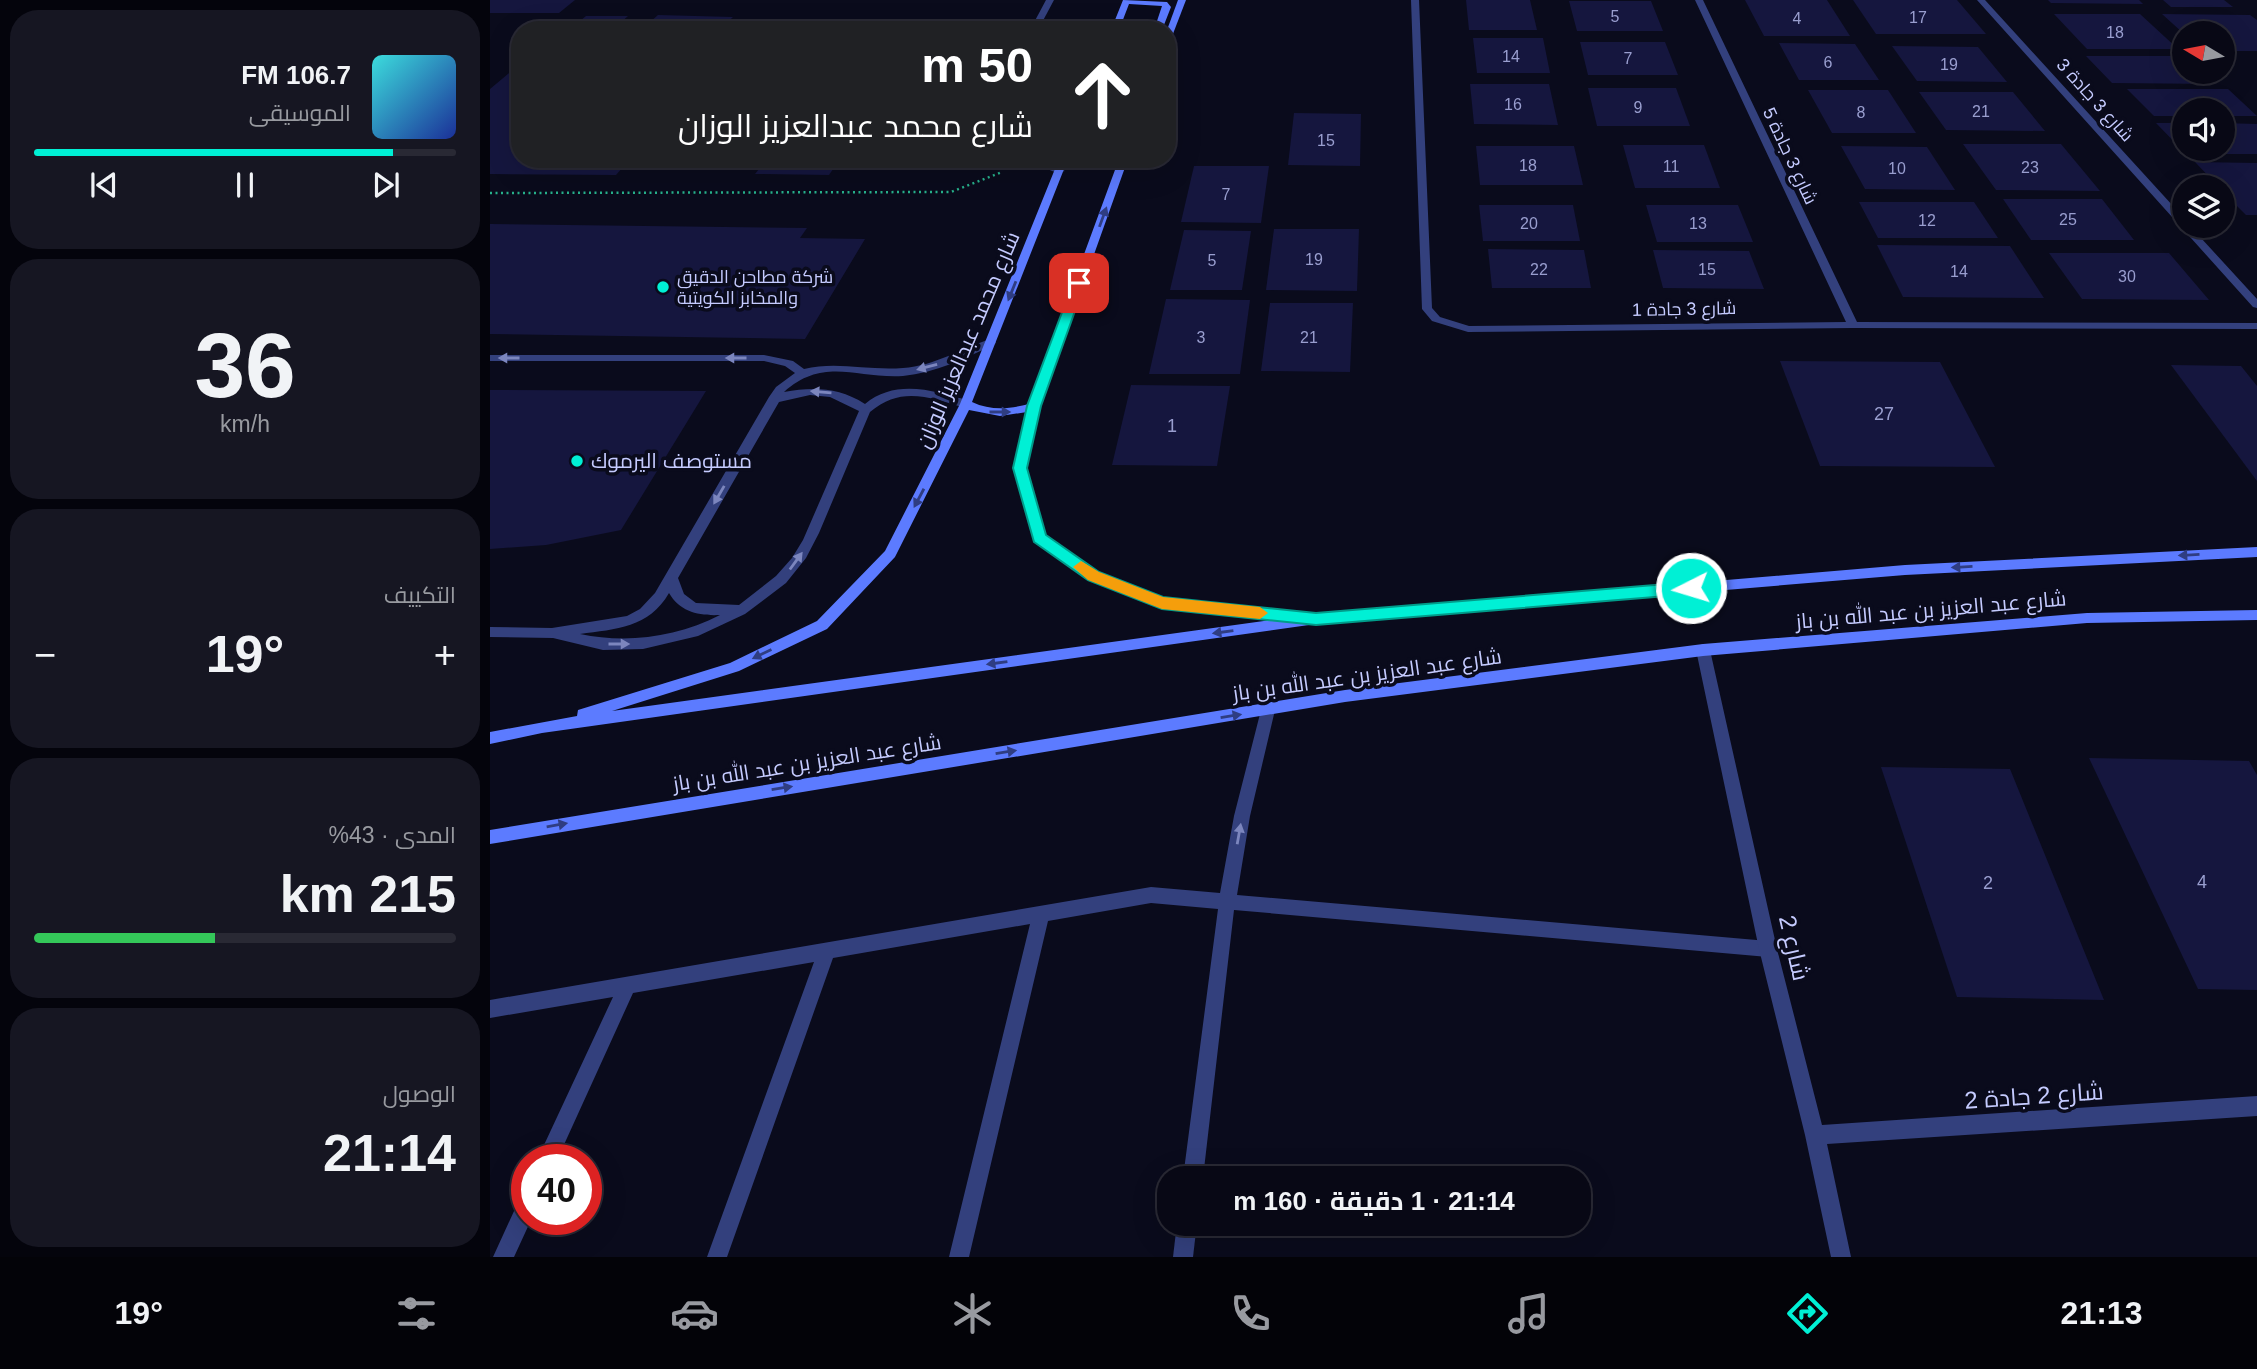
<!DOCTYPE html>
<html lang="ar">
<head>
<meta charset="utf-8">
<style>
  body { margin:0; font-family:Helvetica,Cairo,sans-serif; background:#161622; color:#f1f3f6; direction:rtl; height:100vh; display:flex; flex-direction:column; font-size:26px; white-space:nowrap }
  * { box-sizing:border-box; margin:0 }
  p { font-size:23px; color:#989aa0 }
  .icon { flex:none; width:38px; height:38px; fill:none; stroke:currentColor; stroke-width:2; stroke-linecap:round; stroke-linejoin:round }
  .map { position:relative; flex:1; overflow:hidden; direction:ltr }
  .sheet { display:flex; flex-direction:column; gap:10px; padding:10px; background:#04040c; width:490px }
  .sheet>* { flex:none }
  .top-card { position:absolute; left:21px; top:21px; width:665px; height:147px; border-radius:28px; box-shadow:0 7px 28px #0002,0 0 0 2px #292934; direction:rtl; background:#202124; color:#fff; overflow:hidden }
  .needle { width:46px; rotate:280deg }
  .buttons { position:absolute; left:1682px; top:21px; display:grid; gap:14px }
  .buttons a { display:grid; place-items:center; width:63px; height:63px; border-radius:50%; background:#080815; box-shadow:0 7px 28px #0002,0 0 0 2px #292934; font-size:35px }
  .speed { position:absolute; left:21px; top:1144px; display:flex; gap:14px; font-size:35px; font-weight:700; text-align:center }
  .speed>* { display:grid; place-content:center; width:91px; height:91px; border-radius:50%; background:#080815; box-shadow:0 7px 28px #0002,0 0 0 2px #292934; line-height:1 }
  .speed .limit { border:10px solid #d22; background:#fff; color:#111 }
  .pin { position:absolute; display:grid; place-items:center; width:60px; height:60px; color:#fff; margin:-30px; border-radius:14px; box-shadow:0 4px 10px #0006 }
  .me { position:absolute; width:77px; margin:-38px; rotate:265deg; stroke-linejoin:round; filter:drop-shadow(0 0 5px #0008) }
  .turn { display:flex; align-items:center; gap:24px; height:147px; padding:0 28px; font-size:32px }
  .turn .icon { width:91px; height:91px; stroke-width:2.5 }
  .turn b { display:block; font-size:49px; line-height:60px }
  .big { font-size:52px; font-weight:700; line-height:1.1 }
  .sheet .card { flex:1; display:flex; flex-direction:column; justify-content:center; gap:10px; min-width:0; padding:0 24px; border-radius:28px; background:#161622 }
  .sheet .dial { align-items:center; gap:0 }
  .dial b { font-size:91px; line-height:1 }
  .song { display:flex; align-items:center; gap:21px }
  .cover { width:84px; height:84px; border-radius:10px; background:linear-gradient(135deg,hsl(180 70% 55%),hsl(230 70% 35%)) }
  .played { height:7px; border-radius:4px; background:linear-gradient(90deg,#00f0d5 85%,#292934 85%) }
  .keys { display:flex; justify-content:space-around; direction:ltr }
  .heat { display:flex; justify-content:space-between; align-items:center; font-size:38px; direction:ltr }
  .charge { height:10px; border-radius:5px; background:linear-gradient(90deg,#34c759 43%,#292934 0) }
  .trip { position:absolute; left:667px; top:1166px; width:434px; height:70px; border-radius:28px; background:#080815; box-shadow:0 7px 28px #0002,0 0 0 2px #292934; font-weight:700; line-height:70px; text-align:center; direction:rtl }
  .tabs { display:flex; height:112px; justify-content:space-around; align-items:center; background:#030308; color:#989aa0 }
  .tabs .icon { width:49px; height:49px }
  .tabs .current { color:#00f0d5 }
  .tabs b { font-size:32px; color:#f1f3f6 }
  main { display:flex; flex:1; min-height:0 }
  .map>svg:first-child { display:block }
  .building { fill:#15163e }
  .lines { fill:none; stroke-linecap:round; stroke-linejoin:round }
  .path { stroke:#27b18b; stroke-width:2.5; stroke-dasharray:2 3.5; stroke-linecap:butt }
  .lane { fill:#33407d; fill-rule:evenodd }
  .street { fill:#33407d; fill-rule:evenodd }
  .secondary { fill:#5c7bff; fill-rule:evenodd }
  .oneway { fill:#2f3d82 }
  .oneway2 { fill:#7c86be }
  .route { fill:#00f0d5; stroke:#009c8a; stroke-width:2 }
  .slow { fill:#f59e0b }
  .poi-dot { fill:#00f0d5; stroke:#0a0b1c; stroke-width:2.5 }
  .labels { text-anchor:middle; stroke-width:7; stroke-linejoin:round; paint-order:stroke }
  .far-number-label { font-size:16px; fill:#999ecf }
  .far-street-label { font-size:18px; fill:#c5cbff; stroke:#0a0b1c }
  .far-poi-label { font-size:18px; fill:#c5cbff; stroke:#0a0b1c; text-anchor:start }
  .number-label { font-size:18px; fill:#999ecf }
  .street-label { font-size:21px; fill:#c5cbff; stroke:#0a0b1c }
  .poi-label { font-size:21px; fill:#c5cbff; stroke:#0a0b1c; text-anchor:start }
  .near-street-label { font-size:24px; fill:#c5cbff; stroke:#0a0b1c }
</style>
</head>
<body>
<main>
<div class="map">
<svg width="1767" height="1257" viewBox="0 0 1767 1257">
  <rect width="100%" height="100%" fill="#0a0b1c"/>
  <g class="building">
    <path d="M0 0H85L69 13H0Z"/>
    <path d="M976 0H1040L1047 30H979Z"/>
    <path d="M1255 0H1337L1360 36H1274Z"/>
    <path d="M1363 0H1467L1496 34H1386Z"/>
    <path d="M1558 0H1649L1653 4 1561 3Z"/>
    <path d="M1673 0H1734L1743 7H1681Z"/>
    <path d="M1079 1H1161L1173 31H1087Z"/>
    <path d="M1564 14H1650L1688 49H1597Z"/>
    <path d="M1672 14 1760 15 1767 20V51H1732V33H1693Z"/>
    <path d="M168 15 243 17 229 30H151Z"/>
    <path d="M96 16H138L122 30H79Z"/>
    <path d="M275 26 413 27 410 30H272Z"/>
    <path d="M983 38H1053L1060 73H987Z"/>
    <path d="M1090 42H1175L1188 75H1098Z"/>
    <path d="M1289 43 1365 44 1389 80H1309Z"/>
    <path d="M1402 46 1488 47 1517 82 1427 81Z"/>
    <path d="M1596 56H1694V72H1713L1726 84 1622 83Z"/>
    <path d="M30 64V159H140L126 175 0 174V89Z"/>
    <path d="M980 84H1059L1068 125 984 124Z"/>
    <path d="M1098 88H1186L1200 126H1107Z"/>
    <path d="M1637 89H1738L1767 116H1732V110H1694V116H1664Z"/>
    <path d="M1318 90H1398L1426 133H1342Z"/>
    <path d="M1429 92H1523L1555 131 1456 130Z"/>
    <path d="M804 113 871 114 870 166 798 165Z"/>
    <path d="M1666 123H1694V149H1732V123L1767 124V154H1696Z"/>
    <path d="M1473 144H1571L1610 191 1506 190Z"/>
    <path d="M1133 145H1214L1230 188H1145Z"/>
    <path d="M986 146H1084L1093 185H990Z"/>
    <path d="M1351 146 1437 147 1465 190 1375 189Z"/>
    <path d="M163 159H264L256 170H153Z"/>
    <path d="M277 159H350L339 175 265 174Z"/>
    <path d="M1705 162 1767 163V215H1756L1732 191V187H1729Z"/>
    <path d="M704 166H779L771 223 691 222Z"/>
    <path d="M1513 199H1612L1644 240H1541Z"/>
    <path d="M1369 202H1484L1508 238H1388Z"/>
    <path d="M989 205H1083L1090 241H993Z"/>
    <path d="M1156 205H1248L1263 242H1167Z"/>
    <path d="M0 224 317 228 310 238 375 239 315 339 0 334Z"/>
    <path d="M784 229H869L867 291 776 290Z"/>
    <path d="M694 230 761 231 752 290H680Z"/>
    <path d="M1387 245 1520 246 1554 298 1413 297Z"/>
    <path d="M998 249 1094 250 1101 288H1002Z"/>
    <path d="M1163 250 1259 251 1274 289 1173 288Z"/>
    <path d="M1559 253H1679L1719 300 1592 299Z"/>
    <path d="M676 299 760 300 750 374H659Z"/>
    <path d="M780 303H863L860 372 771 371Z"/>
    <path d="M1290 361 1450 362 1505 467 1330 466Z"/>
    <path d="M1681 365 1751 366 1767 386V481Z"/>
    <path d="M641 385 740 386 727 466 622 465Z"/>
    <path d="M0 390 216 391 131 530 56 545 0 549Z"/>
    <path d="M1599 758 1759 761 1767 775V990L1708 989Z"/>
    <path d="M1391 767 1520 769 1614 1000 1467 997Z"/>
  </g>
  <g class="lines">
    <path class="path" d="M0 193 461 192 512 172"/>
    <g class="lane">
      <path d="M556 0H564L548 30H540Z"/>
      <path d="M533 159H546L575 171 567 173Z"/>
      <path d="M501 339 506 342 505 344C476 358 445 373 413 376 367 379 334 356 294 392 323 387 348 387 375 404 406 378 445 391 480 401L482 404 476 408C440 398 412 385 380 412L329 533 316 558 296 583 255 614 208 636 153 649 113 650 63 638 0 637V627L62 628 137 616 150 609 165 593 279 397 286 387 305 373 295 366 274 361H0V355H274L303 361 314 369C347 361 379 371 413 368 445 366 471 348 501 339ZM320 395 340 397 369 411 313 540 302 558 286 576 249 605 206 603 194 594 188 578 289 402ZM179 593C190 612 209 616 230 615 187 637 137 644 90 634 126 629 159 628 179 593Z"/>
      <path d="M778 704 783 706 785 710 760 816 747 895 1278 941 1284 943 1287 949 1284 955 1278 957 744 910 713 1178H693L728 909 661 903 558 921 479 1257H459L540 924 343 958 237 1257H217L324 962 143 993 67 1160H47L123 997 0 1018V1000L661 887 730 893 744 816 771 710 773 706Z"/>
      <path d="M37 1195V1220H41L24 1257H3L30 1198Z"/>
      <path d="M687 1223H707L703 1257H683Z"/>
    </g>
    <g class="street">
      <path d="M921 0H929L942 308 950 317 979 326 1356 322 1205 0H1213L1367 322 1767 323V329L1363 328 978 332 942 321 932 309Z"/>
      <path d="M1487 0H1495L1694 218V226H1700L1767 299V308L1763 307Z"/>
      <path d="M1213 644 1218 646 1220 650 1287 949 1332 1125 1767 1096V1116L1337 1144 1361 1257H1341L1315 1135 1269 949 1206 650 1208 646Z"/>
    </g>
    <g class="secondary">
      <path d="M633 0 677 2 681 7 672 30H664L672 6 639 4 629 30H621Z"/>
      <path d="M688 0H696L681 39 677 41V30Z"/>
      <path d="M569 159H578L482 402C501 411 520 409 539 404L629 159H638L550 406 536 468 556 536 608 572 673 598 804 612 810 616 1415 565 1767 547V557L1415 575 826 624 52 733 0 744V732L87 716 88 710 240 663 327 621 395 551 470 404ZM479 410 510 416 537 412 524 468 545 541 598 580 667 607 781 620 122 711 249 671 337 629 405 557Z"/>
      <path d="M1767 610V620L1597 623 1213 656 855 702 0 844V830L855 690 1213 644 1597 613Z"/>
    </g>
  </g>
  <defs><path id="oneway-solid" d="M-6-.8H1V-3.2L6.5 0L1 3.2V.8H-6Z" transform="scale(1.75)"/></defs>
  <g class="oneway">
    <use href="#oneway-solid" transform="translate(613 217) rotate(-70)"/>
    <use href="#oneway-solid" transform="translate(522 291) rotate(112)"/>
    <use href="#oneway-solid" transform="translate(510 412)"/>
    <use href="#oneway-solid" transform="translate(429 498) rotate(118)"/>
    <use href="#oneway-solid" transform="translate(1699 555) rotate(177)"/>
    <use href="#oneway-solid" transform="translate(1472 567) rotate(177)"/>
    <use href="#oneway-solid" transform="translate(733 632) rotate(172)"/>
    <use href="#oneway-solid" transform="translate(272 654) rotate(154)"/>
    <use href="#oneway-solid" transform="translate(507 663) rotate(172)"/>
    <use href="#oneway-solid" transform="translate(741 716) rotate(-9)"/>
    <use href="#oneway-solid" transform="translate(516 752) rotate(-9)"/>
    <use href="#oneway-solid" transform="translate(292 788) rotate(-9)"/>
    <use href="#oneway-solid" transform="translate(67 825) rotate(-10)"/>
  </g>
  <g class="oneway2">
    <use href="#oneway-solid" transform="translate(19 358) rotate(-180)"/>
    <use href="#oneway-solid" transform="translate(246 358) rotate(-180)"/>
    <use href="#oneway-solid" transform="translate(437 367) rotate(165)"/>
    <use href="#oneway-solid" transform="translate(331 392) rotate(-175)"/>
    <use href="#oneway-solid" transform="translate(229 495) rotate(120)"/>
    <use href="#oneway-solid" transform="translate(306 561) rotate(-54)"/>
    <use href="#oneway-solid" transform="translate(129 644)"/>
    <use href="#oneway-solid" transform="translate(749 834) rotate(-80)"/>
  </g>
  <path class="route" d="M589 279 595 283 551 406 537 468 556 535 609 572 673 597 826 613 1201 582 1209 588 1201 594 826 625 672 609 598 580 544 542 523 468 537 406 583 283Z"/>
  <path class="slow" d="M591 561 609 572 673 597 770 607 778 613 770 619 672 609 598 580 583 567Z"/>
  <g class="poi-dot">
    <circle cx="173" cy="287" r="7"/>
    <circle cx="87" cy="461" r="7"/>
  </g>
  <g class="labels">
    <g class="far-number-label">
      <text x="1125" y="22">5</text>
      <text x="1428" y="23">17</text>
      <text x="1307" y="24">4</text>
      <text x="1625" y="38">18</text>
      <text x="1021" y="62">14</text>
      <text x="1138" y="64">7</text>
      <text x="1338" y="68">6</text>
      <text x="1459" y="70">19</text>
      <text x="1023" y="110">16</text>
      <text x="1148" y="113">9</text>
      <text x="1491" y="117">21</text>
      <text x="1371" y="118">8</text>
      <text x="836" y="146">15</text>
      <text x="1038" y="171">18</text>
      <text x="1181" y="172">11</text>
      <text x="1540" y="173">23</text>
      <text x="1407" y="174">10</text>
      <text x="736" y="200">7</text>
      <text x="1578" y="225">25</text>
      <text x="1437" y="226">12</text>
      <text x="1039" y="229">20</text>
      <text x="1208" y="229">13</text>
      <text x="824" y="265">19</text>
      <text x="722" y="266">5</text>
      <text x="1049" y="275">22</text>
      <text x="1217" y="275">15</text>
      <text x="1469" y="277">14</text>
      <text x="1637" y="282">30</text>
      <text x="711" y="343">3</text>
      <text x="819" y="343">21</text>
    </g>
    <g class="far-street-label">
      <text transform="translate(1605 100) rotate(48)" y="6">شارع 3 جادة 3</text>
      <text transform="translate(1300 156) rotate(65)" y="6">شارع 3 جادة 5</text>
      <text transform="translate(1194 309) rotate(-1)" y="6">شارع 3 جادة 1</text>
    </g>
    <g class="far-poi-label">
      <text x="187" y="283">شركة مطاحن الدقيق<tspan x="187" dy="21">والمخابز الكويتية</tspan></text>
    </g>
    <g class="number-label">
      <text x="1394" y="420">27</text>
      <text x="682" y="432">1</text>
      <text x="1712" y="888">4</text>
      <text x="1498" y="889">2</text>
    </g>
    <g class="street-label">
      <text transform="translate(478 340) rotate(-67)" y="7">شارع محمد عبدالعزيز الوزان</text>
      <text transform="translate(1441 610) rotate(-5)" y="7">شارع عبد العزيز بن عبد الله بن باز</text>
      <text transform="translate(877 675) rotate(-8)" y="7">شارع عبد العزيز بن عبد الله بن باز</text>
      <text transform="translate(317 763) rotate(-9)" y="7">شارع عبد العزيز بن عبد الله بن باز</text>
    </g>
    <g class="poi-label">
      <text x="101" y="468">مستوصف اليرموك</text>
    </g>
    <g class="near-street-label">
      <text transform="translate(1304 948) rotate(77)" y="8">شارع 2</text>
      <text transform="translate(1544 1096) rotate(-4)" y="8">شارع 2 جادة 2</text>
    </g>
  </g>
</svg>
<div class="buttons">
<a><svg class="needle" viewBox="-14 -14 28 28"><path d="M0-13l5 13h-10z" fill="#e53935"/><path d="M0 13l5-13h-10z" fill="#989aa0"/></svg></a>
<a><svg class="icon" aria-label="sound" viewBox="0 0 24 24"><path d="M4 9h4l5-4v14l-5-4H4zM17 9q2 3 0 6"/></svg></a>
<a><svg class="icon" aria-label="layers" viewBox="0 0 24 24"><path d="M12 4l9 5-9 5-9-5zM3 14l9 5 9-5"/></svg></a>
</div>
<div class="speed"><div class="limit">40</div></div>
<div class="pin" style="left:589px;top:283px;background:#d93025"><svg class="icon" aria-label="arrive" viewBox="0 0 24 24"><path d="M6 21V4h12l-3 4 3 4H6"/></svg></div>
<svg class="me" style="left:1201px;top:588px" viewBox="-20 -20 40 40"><circle r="17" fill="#00f0d5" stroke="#fff" stroke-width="3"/><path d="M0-11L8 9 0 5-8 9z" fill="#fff"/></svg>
<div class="trip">21:14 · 1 دقيقة · 160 m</div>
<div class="top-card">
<div class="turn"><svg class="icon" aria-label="ahead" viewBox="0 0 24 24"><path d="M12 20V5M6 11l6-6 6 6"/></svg><div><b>50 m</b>شارع محمد عبدالعزيز الوزان</div></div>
</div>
</div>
<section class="sheet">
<div class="card">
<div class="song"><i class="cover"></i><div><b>106.7 FM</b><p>الموسيقى</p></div></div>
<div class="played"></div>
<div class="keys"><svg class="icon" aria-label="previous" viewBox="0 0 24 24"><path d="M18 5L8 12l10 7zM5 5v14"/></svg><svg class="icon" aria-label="pause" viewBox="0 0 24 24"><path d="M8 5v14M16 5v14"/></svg><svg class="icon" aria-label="next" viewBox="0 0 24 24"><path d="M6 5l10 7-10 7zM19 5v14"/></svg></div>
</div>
<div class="card dial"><b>36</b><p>km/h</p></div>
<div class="card"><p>التكييف</p>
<div class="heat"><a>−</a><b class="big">19°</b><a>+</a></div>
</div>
<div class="card"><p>المدى · 43%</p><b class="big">215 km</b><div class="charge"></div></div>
<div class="card"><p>الوصول</p><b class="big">21:14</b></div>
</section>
</main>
<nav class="tabs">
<b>21:13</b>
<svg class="icon current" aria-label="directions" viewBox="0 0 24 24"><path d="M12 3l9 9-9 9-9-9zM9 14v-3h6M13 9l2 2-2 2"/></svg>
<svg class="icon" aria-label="music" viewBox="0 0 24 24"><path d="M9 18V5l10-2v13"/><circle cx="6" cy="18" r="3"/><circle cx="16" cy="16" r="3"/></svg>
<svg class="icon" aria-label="phone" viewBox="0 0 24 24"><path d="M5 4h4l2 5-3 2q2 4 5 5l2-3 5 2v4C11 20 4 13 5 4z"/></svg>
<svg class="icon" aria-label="climate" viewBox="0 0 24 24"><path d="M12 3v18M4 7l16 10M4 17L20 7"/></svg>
<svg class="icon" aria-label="car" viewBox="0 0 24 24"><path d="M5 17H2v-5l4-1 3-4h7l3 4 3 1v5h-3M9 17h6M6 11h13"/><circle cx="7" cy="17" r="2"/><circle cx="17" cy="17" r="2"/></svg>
<svg class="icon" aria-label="filters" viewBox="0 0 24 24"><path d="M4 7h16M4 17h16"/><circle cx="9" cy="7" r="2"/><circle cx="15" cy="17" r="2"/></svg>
<b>19°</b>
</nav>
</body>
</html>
